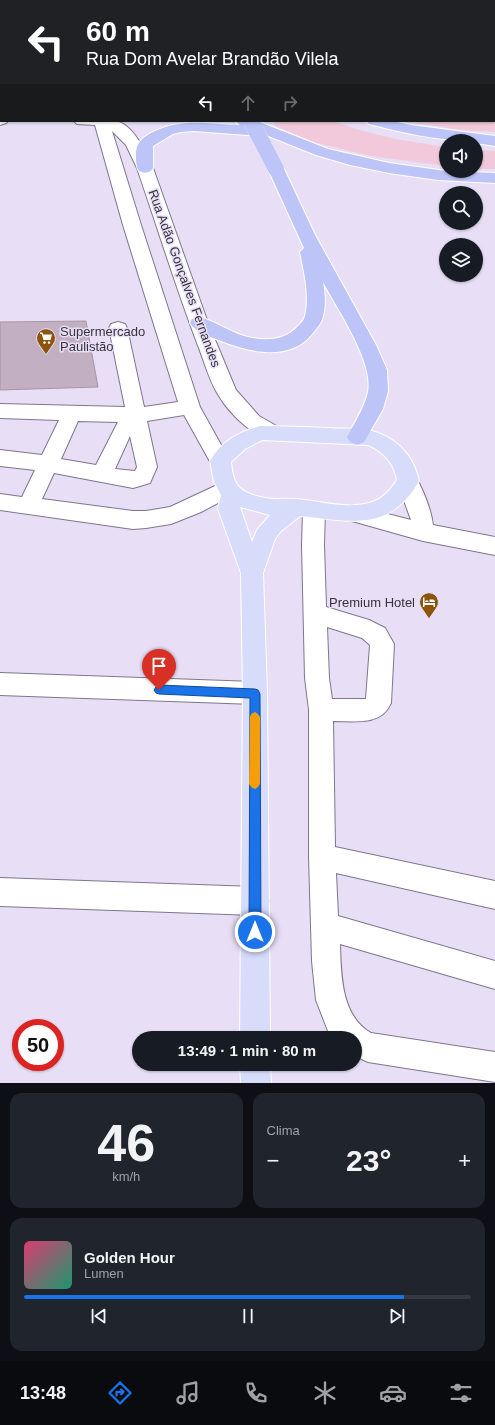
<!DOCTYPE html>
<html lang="pt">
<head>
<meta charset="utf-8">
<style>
  body { margin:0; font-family:Arial,sans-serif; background:#20242c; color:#f1f3f6; height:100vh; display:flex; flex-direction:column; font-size:15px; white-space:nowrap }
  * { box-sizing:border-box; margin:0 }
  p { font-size:13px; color:#9ea1a6 }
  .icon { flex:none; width:22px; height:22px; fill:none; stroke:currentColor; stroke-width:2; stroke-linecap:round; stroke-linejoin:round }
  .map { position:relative; height:1083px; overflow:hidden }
  .panel { display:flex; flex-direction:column; gap:10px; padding:10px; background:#0d0f14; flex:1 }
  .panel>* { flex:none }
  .banner { position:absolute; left:0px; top:0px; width:495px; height:122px; box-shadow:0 1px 3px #0004; background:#202124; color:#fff; overflow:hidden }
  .tools { position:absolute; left:439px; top:134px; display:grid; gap:8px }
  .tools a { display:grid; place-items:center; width:44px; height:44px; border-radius:50%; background:#171b24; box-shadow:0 1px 3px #0004; font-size:20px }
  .speed { position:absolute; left:12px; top:1019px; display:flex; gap:8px; font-size:20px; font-weight:700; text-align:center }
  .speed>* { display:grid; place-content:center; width:52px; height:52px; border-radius:50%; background:#171b24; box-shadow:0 1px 3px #0004; line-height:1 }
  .speed .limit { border:6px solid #d22; background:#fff; color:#111 }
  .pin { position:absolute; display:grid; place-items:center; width:34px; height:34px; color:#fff; margin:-41px -17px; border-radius:50% 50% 50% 0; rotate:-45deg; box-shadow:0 0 4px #0007 }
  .pin .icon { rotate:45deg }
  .me { position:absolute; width:44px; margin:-22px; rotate:0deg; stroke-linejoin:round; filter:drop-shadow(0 0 3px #0008) }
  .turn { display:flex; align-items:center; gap:14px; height:84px; padding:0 20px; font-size:18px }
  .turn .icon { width:52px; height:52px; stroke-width:2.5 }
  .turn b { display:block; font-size:28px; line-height:34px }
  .lanes { display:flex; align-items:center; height:38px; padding:0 20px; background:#0003; justify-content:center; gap:20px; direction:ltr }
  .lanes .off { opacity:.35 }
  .big { font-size:30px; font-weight:600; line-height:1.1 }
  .panel .card { flex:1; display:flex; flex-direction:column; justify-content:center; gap:6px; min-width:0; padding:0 14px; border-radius:12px; background:#20242c }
  .panel .dial { align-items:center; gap:0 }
  .dial b { font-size:52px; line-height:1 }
  .song { display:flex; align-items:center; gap:12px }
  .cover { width:48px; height:48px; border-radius:6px; background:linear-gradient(135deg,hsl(340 70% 55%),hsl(160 70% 35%)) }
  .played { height:4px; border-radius:2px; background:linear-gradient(90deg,#1a73e8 85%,#363941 85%) }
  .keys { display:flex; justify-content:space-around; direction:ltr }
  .heat { display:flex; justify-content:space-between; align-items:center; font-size:22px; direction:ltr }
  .panel .tiles { flex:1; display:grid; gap:10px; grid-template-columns:1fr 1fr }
  .card:last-child { grid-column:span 2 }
  .trip { position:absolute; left:132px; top:1031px; width:230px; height:40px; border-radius:20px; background:#171b24; box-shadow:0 1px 3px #0004; font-weight:600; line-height:40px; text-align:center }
  .tab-bar { display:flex; height:64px; justify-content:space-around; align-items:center; background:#090b0e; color:#9ea1a6 }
  .tab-bar .icon { width:28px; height:28px }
  .tab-bar .on { color:#1a73e8 }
  .tab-bar b { font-size:18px; color:#f1f3f6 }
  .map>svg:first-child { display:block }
  .green { fill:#f1c9da }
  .building { fill:#c3afc2; stroke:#a794a6 }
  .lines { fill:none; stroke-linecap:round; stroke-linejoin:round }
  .minor-casing { stroke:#7e768b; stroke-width:2 }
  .major-casing { stroke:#fff; stroke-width:2 }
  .highway-casing { stroke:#fff; stroke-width:2 }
  .minor { fill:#fff; fill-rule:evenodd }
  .major { fill:#d7dcfa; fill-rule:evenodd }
  .highway { fill:#bdc4f7; fill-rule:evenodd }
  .highway-bridge-casing { stroke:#fff; stroke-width:16; stroke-linecap:butt }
  .highway-bridge { stroke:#bdc4f7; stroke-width:16 }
  .route { fill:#1a73e8; stroke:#114b97 }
  .slow { fill:#f59e0b }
  .labels { text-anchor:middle; stroke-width:3; stroke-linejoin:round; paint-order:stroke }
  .street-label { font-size:13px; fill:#37333c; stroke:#e8dff7 }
  .poi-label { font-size:13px; fill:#37333c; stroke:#e8dff7; text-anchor:start }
</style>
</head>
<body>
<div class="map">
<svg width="495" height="1083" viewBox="0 0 495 1083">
  <rect width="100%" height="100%" fill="#e8dff7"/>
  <g class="green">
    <path d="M214 0H485L214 1Z"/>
    <path d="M494 82 495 132 459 130 407 121H494Z"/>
    <path d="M273 121H333L363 131 395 139 446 147V166L371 156 316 143 276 126Z"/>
    <path d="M476 150 495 151V169H476Z"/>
  </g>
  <path class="building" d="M86 321 98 387 0 390V322Z"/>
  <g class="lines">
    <g class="minor-casing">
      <g id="minor">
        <rect x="0" y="15" width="1" height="8"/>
        <path d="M0 115 1 121H8L6 123 0 125Z"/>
        <path d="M74 121C88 121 102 119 115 121 133 123 147 154 153 168L208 323 236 390 259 416 280 428 283 433 280 438C259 445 229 413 219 396 209 381 204 360 197 343 175 285 157 226 137 168L126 145 112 131 141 225 200 407 230 461 227 467 220 469 213 467 184 415 147 421 157 467 150 483 133 488 54 473 42 499 133 511H146L170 507 228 480 235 482 239 488 235 494 201 512 171 524 146 528 133 529 0 510V494L22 497 35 470 0 466V450L42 455 59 420 0 418V404L125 407 109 328 111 324 118 322 125 324 127 328 144 407 178 402 123 225 95 125 77 124ZM78 421 118 422 96 465 61 459ZM130 436 137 467 135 471 115 469Z"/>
        <path d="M408 473 415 475C423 490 431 509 433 525L495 537V555L423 541 345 519 342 513 345 507 353 505 411 520 397 481 401 475Z"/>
        <path d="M314 502 322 504 325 510 324 545 326 607 369 620 385 628 394 644 391 703C381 726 355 721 333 721L335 847 495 881V909L336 873 338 916 495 961V989L340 944C341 975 341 1016 371 1033L495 1052V1082L368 1062 355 1056V1038H333L328 1031 316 1000 312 961 309 857V710L305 678 302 545 303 510 306 504ZM327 627 362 638 370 645 366 699H332L329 678Z"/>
        <path d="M0 673 255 682 264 685 267 693 264 701 255 704 0 695Z"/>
        <path d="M0 878 255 887 265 891 269 901 265 911 255 915 0 906Z"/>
      </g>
    </g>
    <g class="major-casing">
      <g id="major">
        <path d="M260 426C283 426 305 427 328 428 338 429 348 428 359 429 389 431 413 451 419 481 390 533 349 521 300 516L281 531 275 539 263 573 267 693 270 1038H240L243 693 241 573 218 509 221 495 214 482 210 461C221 441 239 432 260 426ZM262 440 368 445C384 452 394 463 397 480 391 489 383 499 372 502 349 510 320 501 296 499 286 498 276 500 265 498 256 496 247 494 240 488 233 481 232 471 231 462L245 449ZM240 507 270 515 257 530 252 542Z"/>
        <path d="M240 1064H270L271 1083H241Z"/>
      </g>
    </g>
    <g class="highway-casing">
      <g id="highway">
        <path d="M109 0H132L133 1H110Z"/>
        <rect x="192" y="0" width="14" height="1"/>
        <path d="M489 0H495V6L494 1H488Z"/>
        <rect x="0" y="5" width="1" height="8"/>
        <rect x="494" y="38" width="1" height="9"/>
        <rect x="494" y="68" width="1" height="9"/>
        <path d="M235 121H257L328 149 389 163 446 171 495 173V183L438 180 389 173 350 165 316 155 261 133 247 135 194 131 181 132 173 134 153 146V168L151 171 145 173 139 171C136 167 136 160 136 154 136 144 141 139 149 134 180 117 207 124 240 125Z"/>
        <path d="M366 121H393L411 125 495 136V146L476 143V141C439 141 404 133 369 124Z"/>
        <path d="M276 164 282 166 284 169 315 235 376 345 387 370 388 391 383 409 364 442 357 445 350 442 347 437C355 422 364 409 368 392 374 362 338 310 323 282 325 293 326 305 323 316 322 323 316 329 312 334 290 362 249 352 221 341 211 337 195 332 190 323L192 319 199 317C215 321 228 331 244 336 263 341 284 342 298 326 301 323 304 320 305 316 310 295 304 273 300 252L304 248 268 169 270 166Z"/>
      </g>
    </g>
    <use href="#minor" class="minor"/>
    <use href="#major" class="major"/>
    <use href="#highway" class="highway"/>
    <g class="highway-bridge-casing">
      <path id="highway-bridge" d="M251 121 276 169"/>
    </g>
    <use href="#highway-bridge" class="highway-bridge"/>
  </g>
  <path class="route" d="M159 685 255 689 258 690 260 694 261 932 259 936 255 938 251 936 249 932 250 698 159 694 156 693 154 690 156 687Z"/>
  <path class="slow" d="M255 712 258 714 260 717V784L258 787 255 789 251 787 249 784 250 717 251 714Z"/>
  <defs>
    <g id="supermarket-pin" transform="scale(1)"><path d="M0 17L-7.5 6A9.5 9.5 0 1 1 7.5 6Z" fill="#8d540d" stroke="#e8dff7"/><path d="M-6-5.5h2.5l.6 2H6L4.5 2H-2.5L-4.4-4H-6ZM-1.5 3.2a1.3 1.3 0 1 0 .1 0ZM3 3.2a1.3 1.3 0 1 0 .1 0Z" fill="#fff"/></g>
    <g id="hotel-pin" transform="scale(1)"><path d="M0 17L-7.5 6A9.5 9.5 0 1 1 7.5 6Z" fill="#8d540d" stroke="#e8dff7"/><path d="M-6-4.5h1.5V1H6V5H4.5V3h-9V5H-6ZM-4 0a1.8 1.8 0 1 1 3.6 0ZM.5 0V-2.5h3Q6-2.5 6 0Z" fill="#fff"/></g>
  </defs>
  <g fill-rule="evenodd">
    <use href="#supermarket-pin" x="46" y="338"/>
    <use href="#hotel-pin" x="429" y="602"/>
  </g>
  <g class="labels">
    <g class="street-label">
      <text transform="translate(185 278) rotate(70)" y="5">Rua Adão Gonçalves Fernandes</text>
    </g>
    <g class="poi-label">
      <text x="60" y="336">Supermercado<tspan x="60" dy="15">Paulistão</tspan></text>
      <text x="415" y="607" text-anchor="end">Premium Hotel</text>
    </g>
  </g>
</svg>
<div class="tools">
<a><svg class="icon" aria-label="sound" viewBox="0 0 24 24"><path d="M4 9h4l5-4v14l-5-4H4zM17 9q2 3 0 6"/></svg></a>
<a><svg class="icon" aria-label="search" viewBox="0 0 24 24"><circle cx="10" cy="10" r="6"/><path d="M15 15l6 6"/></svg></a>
<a><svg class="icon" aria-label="layers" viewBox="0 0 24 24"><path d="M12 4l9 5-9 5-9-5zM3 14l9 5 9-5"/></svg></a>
</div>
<div class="speed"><div class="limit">50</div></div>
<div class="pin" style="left:159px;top:690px;background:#d93025"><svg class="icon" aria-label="arrive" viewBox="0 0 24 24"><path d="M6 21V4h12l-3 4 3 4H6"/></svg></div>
<svg class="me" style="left:255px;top:932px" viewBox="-20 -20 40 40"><circle r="17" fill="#1a73e8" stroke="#fff" stroke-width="3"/><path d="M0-11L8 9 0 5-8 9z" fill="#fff"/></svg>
<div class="trip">13:49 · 1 min · 80 m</div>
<div class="banner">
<div class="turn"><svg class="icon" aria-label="left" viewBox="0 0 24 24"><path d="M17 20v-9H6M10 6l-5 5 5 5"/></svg><div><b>60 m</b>Rua Dom Avelar Brandão Vilela</div></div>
<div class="lanes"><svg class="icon" aria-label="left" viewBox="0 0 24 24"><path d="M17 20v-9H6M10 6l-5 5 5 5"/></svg><svg class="icon off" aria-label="ahead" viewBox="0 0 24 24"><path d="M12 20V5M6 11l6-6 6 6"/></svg><svg class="icon off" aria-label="right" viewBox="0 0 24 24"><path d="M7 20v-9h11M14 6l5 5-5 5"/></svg></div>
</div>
</div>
<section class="panel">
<div class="tiles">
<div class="card dial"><b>46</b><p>km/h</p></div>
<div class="card"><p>Clima</p>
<div class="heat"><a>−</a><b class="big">23°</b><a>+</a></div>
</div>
<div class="card">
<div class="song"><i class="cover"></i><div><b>Golden Hour</b><p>Lumen</p></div></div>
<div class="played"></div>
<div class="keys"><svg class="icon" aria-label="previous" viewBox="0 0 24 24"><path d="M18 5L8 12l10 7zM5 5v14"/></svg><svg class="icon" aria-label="pause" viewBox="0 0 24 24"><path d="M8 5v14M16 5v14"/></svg><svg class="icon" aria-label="next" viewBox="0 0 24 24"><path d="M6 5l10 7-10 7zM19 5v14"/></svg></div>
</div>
</div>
</section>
<nav class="tab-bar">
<b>13:48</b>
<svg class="icon on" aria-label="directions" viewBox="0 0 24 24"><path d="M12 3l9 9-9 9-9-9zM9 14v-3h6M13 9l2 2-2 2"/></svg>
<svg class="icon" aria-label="music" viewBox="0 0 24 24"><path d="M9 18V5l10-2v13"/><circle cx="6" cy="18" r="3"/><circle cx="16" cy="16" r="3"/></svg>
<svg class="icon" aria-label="phone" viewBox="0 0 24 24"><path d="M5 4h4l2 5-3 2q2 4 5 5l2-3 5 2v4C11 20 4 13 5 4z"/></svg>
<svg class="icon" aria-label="climate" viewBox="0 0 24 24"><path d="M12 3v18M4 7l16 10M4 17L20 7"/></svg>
<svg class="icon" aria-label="car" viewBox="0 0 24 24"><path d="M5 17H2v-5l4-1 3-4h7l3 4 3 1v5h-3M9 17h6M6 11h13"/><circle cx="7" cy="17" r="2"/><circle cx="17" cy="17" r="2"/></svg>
<svg class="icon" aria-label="filters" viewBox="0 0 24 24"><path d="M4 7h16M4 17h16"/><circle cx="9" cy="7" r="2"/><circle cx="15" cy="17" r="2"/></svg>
</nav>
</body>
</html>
